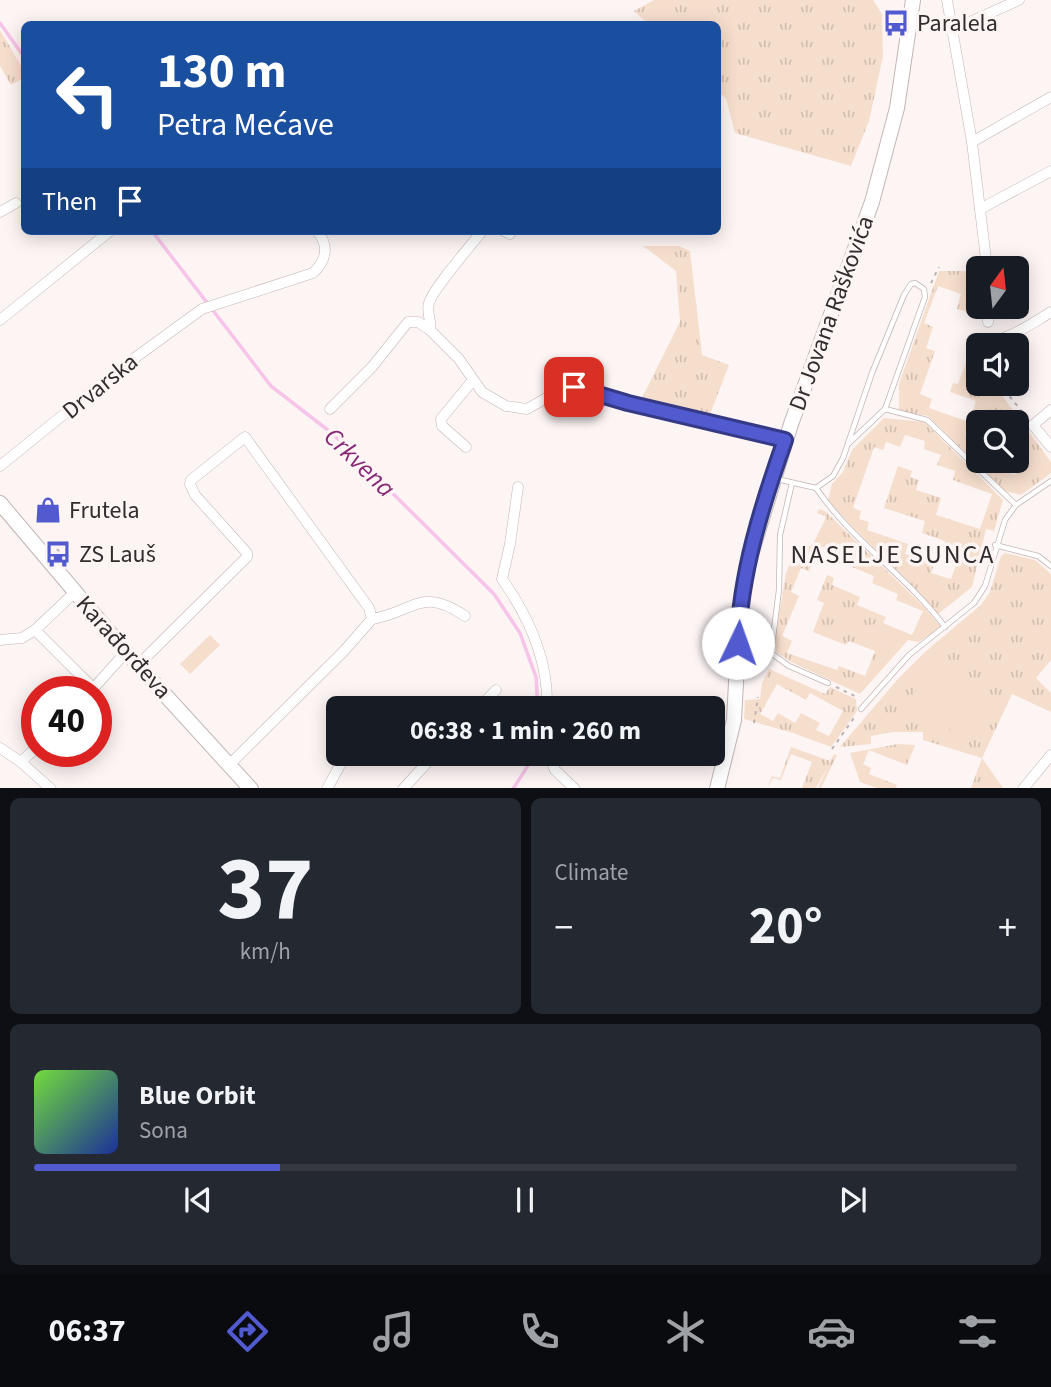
<!DOCTYPE html>
<html lang="en">
<head>
<meta charset="utf-8">
<style>
  body { margin:0; font-family:"Source Sans 3",sans-serif; background:#242831; color:#f1f3f6; height:100vh; display:flex; flex-direction:column; font-size:26px; white-space:nowrap }
  * { box-sizing:border-box; margin:0 }
  p { font-size:23px; color:#9ea1a6 }
  .icon { flex:none; width:38px; height:38px; fill:none; stroke:currentColor; stroke-width:2; stroke-linecap:round; stroke-linejoin:round }
  .map { position:relative; height:788px; overflow:hidden }
  .drawer { display:flex; flex-direction:column; gap:10px; padding:10px; background:#0d0f14; flex:1 }
  .drawer>* { flex:none }
  .banner { position:absolute; left:21px; top:21px; width:700px; height:214px; border-radius:10px; box-shadow:0 4px 18px #0003; background:#1a4fa0; color:#fff; overflow:hidden }
  .needle { width:46px; rotate:15deg }
  .tools { position:absolute; left:966px; top:256px; display:grid; gap:14px }
  .tools a { display:grid; place-items:center; width:63px; height:63px; border-radius:10px; background:#171b24; box-shadow:0 4px 18px #0003; font-size:35px }
  .speed { position:absolute; left:21px; top:676px; display:flex; gap:14px; font-size:35px; font-weight:700; text-align:center }
  .speed>* { display:grid; place-content:center; width:91px; height:91px; border-radius:50%; background:#171b24; box-shadow:0 4px 18px #0003; line-height:1 }
  .speed .limit { border:10px solid #d22; background:#fff; color:#111 }
  .pin { position:absolute; display:grid; place-items:center; width:60px; height:60px; color:#fff; margin:-30px; border-radius:14px; box-shadow:0 4px 10px #0006 }
  .me { position:absolute; width:77px; margin:-38px; rotate:3deg; stroke-linejoin:round; filter:drop-shadow(0 0 5px #0008) }
  .turn { display:flex; align-items:center; gap:24px; height:147px; padding:0 21px; font-size:32px }
  .turn .icon { width:91px; height:91px; stroke-width:2.5 }
  .turn b { display:block; font-size:49px; line-height:60px }
  .then { display:flex; align-items:center; height:66px; padding:0 21px; background:#0003; gap:14px; font-size:26px }
  .big { font-size:52px; font-weight:700; line-height:1.1 }
  .drawer .widget { flex:1; display:flex; flex-direction:column; justify-content:center; gap:10px; min-width:0; padding:0 24px; border-radius:10px; background:#242831 }
  .drawer .dial { align-items:center; gap:0 }
  .dial b { font-size:91px; line-height:1 }
  .song { display:flex; align-items:center; gap:21px }
  .cover { width:84px; height:84px; border-radius:10px; background:linear-gradient(135deg,hsl(100 70% 55%),hsl(230 70% 35%)) }
  .played { height:7px; border-radius:4px; background:linear-gradient(90deg,#525ad0 25%,#363941 25%) }
  .keys { display:flex; justify-content:space-around; direction:ltr }
  .heat { display:flex; justify-content:space-between; align-items:center; font-size:38px; direction:ltr }
  .drawer .tiles { flex:1; display:grid; gap:10px; grid-template-columns:1fr 1fr }
  .widget:last-child { grid-column:span 2 }
  .trip { position:absolute; left:326px; top:696px; width:399px; height:70px; border-radius:10px; background:#171b24; box-shadow:0 4px 18px #0003; font-weight:700; line-height:70px; text-align:center }
  .menu { display:flex; height:112px; justify-content:space-around; align-items:center; background:#090b0e; color:#9ea1a6 }
  .menu .icon { width:49px; height:49px }
  .menu .active { color:#525ad0 }
  .menu b { font-size:32px; color:#f1f3f6 }
  .map>svg:first-child { display:block }
  .grass { fill:url(#grass-tufts); fill-rule:evenodd }
  .park { fill:#f6decd }
  .lines { fill:none; stroke-linecap:round; stroke-linejoin:round }
  .stream { stroke:#f7c4e9; stroke-width:3.5 }
  .lane-casing { stroke:#c4b5b5; stroke-width:6 }
  .street-casing { stroke:#c4b5b5; stroke-width:11 }
  .secondary-casing { stroke:#c4b5b5; stroke-width:16 }
  .primary-casing { stroke:#c4b5b5; stroke-width:16 }
  .path { stroke:#bbb3b3; stroke-width:2; stroke-dasharray:3.5 5; stroke-linecap:butt }
  .lane { stroke:#fff; stroke-width:4.5 }
  .street { stroke:#fff; stroke-width:10 }
  .secondary { stroke:#fff; stroke-width:14 }
  .primary { stroke:#fff; stroke-width:14 }
  .route-casing { stroke:#353a87; stroke-width:18 }
  .route { stroke:#525ad0; stroke-width:12 }
  .labels { text-anchor:middle; stroke-width:7; stroke-linejoin:round; paint-order:stroke }
  .poi-label { font-size:24px; fill:#322c2c; stroke:#fdf4f4; text-anchor:start }
  .street-label { font-size:24px; fill:#322c2c; stroke:#fdf4f4 }
  .water-label { font-size:26px; font-style:italic; fill:#862875; stroke:#fdf4f4 }
  .neighbourhood-label { font-size:26px; letter-spacing:2px; fill:#322c2c; stroke:#fdf4f4 }
</style>
</head>
<body>
<div class="map">
<svg width="1051" height="789" viewBox="0 0 1051 789">
  <defs>
    <pattern id="grass-tufts" width="24" height="20" patternUnits="userSpaceOnUse" patternTransform="scale(1.75)"><rect width="24" height="20" fill="#f6decd"/><path d="M3 7l-1-3M5 7V3M7 7l1-3M15 17l-1-3M17 17v-4M19 17l1-3" fill="none" stroke="#d3bfb0"/></pattern>
  </defs>
  <rect width="100%" height="100%" fill="#fdf4f4"/>
  <g class="grass">
    <path d="M654 0H873L882 14 883 56 869 121 851 166 735 133 726 99 718 91V24H648L634 11Z"/>
    <path d="M0 30 24 71V78L11 85 0 66Z"/>
    <path d="M643 246H679L690 251 702 355 729 365 709 417 642 398 680 322 676 271Z"/>
    <path d="M939 271H978V306H982L981 316 957 309 961 294 938 286 924 323 933 327 926 348 935 351 920 394 932 399 929 408 969 422 965 434 978 439V460H996L994 468 1015 475 1022 455 1017 453V422H993V418L973 411 976 401 950 392 953 383 958 384 968 357 978 349V383H993L1051 462V473L1021 495 1005 491 928 416 899 411V384Z"/>
    <path d="M884 418 924 422 1003 500 994 531 986 529 972 587 938 614C904 573 862 540 828 500L832 484 843 472 852 450ZM905 435 925 441 924 449 941 455 937 465 955 471 953 480 992 494 980 529 936 515 941 498 916 490 919 480 910 477 912 471 898 466 884 508 925 521 922 533 945 541 941 554 958 560 951 579 931 573 934 564 905 554 908 544 867 530 869 522 859 519 861 511 853 508 874 447 883 450 886 442 900 447Z"/>
    <path d="M819 509 825 511 924 607 941 627 919 642 908 640 860 694 793 663 776 652 775 639 786 573 793 556 813 544 825 520V516L817 513ZM820 546 849 558 847 565 874 576 872 583 898 594 896 600 923 611 912 635 883 623 886 617 857 605 860 597 832 585 834 578 827 575 817 600 824 603 813 632 846 645 849 641 875 651 865 676 839 666 837 670 787 653 792 641 782 636 799 596 791 592 801 568 809 571Z"/>
    <path d="M1005 553 1035 560 1051 574V660L1036 678 1051 693V712L1012 694 982 758 1003 788H971L982 758 923 740V732H893L871 736V744L840 747 897 680 925 652 981 605 990 592 1001 556Z"/>
    <path d="M769 669 825 694 830 687 856 699 857 711 831 747 793 733 744 719 745 700 760 699 762 683ZM777 684 806 700 810 693 843 711 829 736 816 730 820 723 801 713 795 723 778 713 773 721 760 714Z"/>
    <path d="M898 744 915 745 907 765 869 750 863 764 871 768 869 774 897 785 896 788H877L860 782 850 753Z"/>
    <path d="M791 747 830 761 834 754 837 755 821 788H818L829 765 816 788H802L812 762 791 754 781 780 773 778 767 788 772 776 780 778Z"/>
  </g>
  <g class="park">
    <path d="M873 624 903 636 898 650 868 638Z"/>
    <path d="M210 635 220 645 190 674 180 664Z"/>
    <path d="M927 666 1001 699 981 743 907 710Z"/>
  </g>
  <g class="lines">
    <g class="stream">
      <path d="M0 23 24 57"/>
      <path d="M152 231 271 386 333 434 494 594 520 633 536 677 538 709"/>
      <path d="M513 789 529 764 531 754"/>
    </g>
    <g class="lane-casing">
      <g id="lane">
        <path d="M885 409 927 420 1016 505"/>
        <path d="M777 479 816 488 833 476 843 458 872 373 904 295 911 284 915 283 924 289 925 297 885 409 849 443"/>
        <path d="M792 483 780 535 779 590 771 653 789 666 828 683"/>
        <path d="M816 488C852 541 907 576 945 627"/>
        <path d="M995 545 1038 556 1051 566"/>
        <path d="M861 709 909 655 974 603 985 586 1005 520 1016 505 1051 481"/>
      </g>
    </g>
    <g class="street-casing">
      <g id="street">
        <path d="M947 0 972 142 987 268"/>
        <path d="M952 30 1019 0"/>
        <path d="M972 142 1051 97"/>
        <path d="M980 209 1051 171"/>
        <path d="M0 212 16 203"/>
        <path d="M482 231C470 247 434 287 429 303 426 313 432 321 430 330L459 359 482 392 506 406 527 409 562 389 579 387 628 403 785 440"/>
        <path d="M504 231 510 234"/>
        <path d="M0 320 110 231"/>
        <path d="M988 322V306"/>
        <path d="M972 340C1001 347 1027 326 1051 312"/>
        <path d="M330 409 372 367 408 322H418L430 330"/>
        <path d="M1051 410 1033 425 1051 447"/>
        <path d="M466 447 442 426 441 419 473 380"/>
        <path d="M0 466 121 368 202 309 313 273C327 260 329 245 317 231"/>
        <path d="M518 487 510 544 502 579C529 617 549 661 547 709"/>
        <path d="M372 619C414 612 421 586 465 616"/>
        <path d="M35 630 93 688"/>
        <path d="M0 640 22 638 35 630 75 592"/>
        <path d="M138 665 247 557V553L195 495 190 484 191 480 245 437 369 608 372 619 343 652 230 764"/>
        <path d="M91 691 126 652"/>
        <path d="M478 709 496 690"/>
        <path d="M0 748 21 762 51 789"/>
        <path d="M548 754 555 770 575 789"/>
        <path d="M21 762 37 747"/>
        <path d="M327 789 346 754"/>
        <path d="M403 789 435 754"/>
        <path d="M1023 789 1051 755"/>
      </g>
    </g>
    <g class="secondary-casing">
      <path id="secondary" d="M717 789 734 720 740 608 749 561 791 424 872 202 897 108 913 0"/>
    </g>
    <g class="primary-casing">
      <path id="primary" d="M0 503 126 652 251 789"/>
    </g>
    <g class="path">
      <path d="M931 283 939 267"/>
      <path d="M999 383 1027 418"/>
      <path d="M57 549 69 563"/>
      <path d="M836 687 859 698"/>
      <path d="M754 723 758 697"/>
      <path d="M832 749 856 715"/>
    </g>
    <use href="#lane" class="lane"/>
    <use href="#street" class="street"/>
    <use href="#secondary" class="secondary"/>
    <use href="#primary" class="primary"/>
  </g>
  <g class="lines">
    <g class="route-casing">
      <path id="route" d="M574 387 628 403 785 440C762 505 740 574 738 643"/>
    </g>
    <use href="#route" class="route"/>
  </g>
  <defs>
    <g id="bus-bare" transform="scale(2.1)"><path d="M-5-6H5V4H4V6H2V4H-2V6H-4V4H-5ZM-3.5-4V0h7V-4ZM-3.5 1.2v1.5H-2V1.2ZM2 1.2v1.5H3.5V1.2Z" fill="#525ad0" stroke="#fdf4f4" stroke-width="2.5" paint-order="stroke"/></g>
    <g id="shop-bare" transform="scale(2.1)"><path d="M-5-2.5h2.3a2.7 3.5 0 0 1 5.4 0H5L5.5 6h-11ZM-1.5-2.5h3a1.5 2.3 0 0 0-3 0Z" fill="#525ad0" stroke="#fdf4f4" stroke-width="2.5" paint-order="stroke"/></g>
  </defs>
  <g fill-rule="evenodd">
    <use href="#bus-bare" x="896" y="23"/>
    <use href="#shop-bare" x="48" y="510"/>
    <use href="#bus-bare" x="58" y="554"/>
  </g>
  <g class="labels">
    <g class="poi-label">
      <text x="917" y="31">Paralela</text>
      <text x="69" y="518">Frutela</text>
      <text x="79" y="562">ZS Lauš</text>
    </g>
    <g class="street-label">
      <text transform="translate(831 313) rotate(-70)" y="8">Dr Jovana Raškovića</text>
      <text transform="translate(100 386) rotate(-39)" y="8">Drvarska</text>
      <text transform="translate(124 647) rotate(48)" y="8">Karađorđeva</text>
    </g>
    <g class="water-label">
      <text transform="translate(360 462) rotate(44)" y="9">Crkvena</text>
    </g>
    <g class="neighbourhood-label">
      <text x="893" y="563">NASELJE SUNCA</text>
    </g>
  </g>
</svg>
<div class="tools">
<a><svg class="needle" viewBox="-14 -14 28 28"><path d="M0-13l5 13h-10z" fill="#e53935"/><path d="M0 13l5-13h-10z" fill="#9ea1a6"/></svg></a>
<a><svg class="icon" aria-label="sound" viewBox="0 0 24 24"><path d="M4 9h4l5-4v14l-5-4H4zM17 9q2 3 0 6"/></svg></a>
<a><svg class="icon" aria-label="search" viewBox="0 0 24 24"><circle cx="10" cy="10" r="6"/><path d="M15 15l6 6"/></svg></a>
</div>
<div class="speed"><div class="limit">40</div></div>
<div class="pin" style="left:574px;top:387px;background:#d93025"><svg class="icon" aria-label="arrive" viewBox="0 0 24 24"><path d="M6 21V4h12l-3 4 3 4H6"/></svg></div>
<svg class="me" style="left:738px;top:643px" viewBox="-20 -20 40 40"><circle r="19" fill="#fff"/><path d="M0-13L10 11 0 6-10 11z" fill="#525ad0"/></svg>
<div class="trip">06:38 · 1 min · 260 m</div>
<div class="banner">
<div class="turn"><svg class="icon" aria-label="left" viewBox="0 0 24 24"><path d="M17 20v-9H6M10 6l-5 5 5 5"/></svg><div><b>130 m</b>Petra Mećave</div></div>
<div class="then">Then<svg class="icon" aria-label="arrive" viewBox="0 0 24 24"><path d="M6 21V4h12l-3 4 3 4H6"/></svg></div>
</div>
</div>
<section class="drawer">
<div class="tiles">
<div class="widget dial"><b>37</b><p>km/h</p></div>
<div class="widget"><p>Climate</p>
<div class="heat"><a>−</a><b class="big">20°</b><a>+</a></div>
</div>
<div class="widget">
<div class="song"><i class="cover"></i><div><b>Blue Orbit</b><p>Sona</p></div></div>
<div class="played"></div>
<div class="keys"><svg class="icon" aria-label="previous" viewBox="0 0 24 24"><path d="M18 5L8 12l10 7zM5 5v14"/></svg><svg class="icon" aria-label="pause" viewBox="0 0 24 24"><path d="M8 5v14M16 5v14"/></svg><svg class="icon" aria-label="next" viewBox="0 0 24 24"><path d="M6 5l10 7-10 7zM19 5v14"/></svg></div>
</div>
</div>
</section>
<nav class="menu">
<b>06:37</b>
<svg class="icon active" aria-label="directions" viewBox="0 0 24 24"><path d="M12 3l9 9-9 9-9-9zM9 14v-3h6M13 9l2 2-2 2"/></svg>
<svg class="icon" aria-label="music" viewBox="0 0 24 24"><path d="M9 18V5l10-2v13"/><circle cx="6" cy="18" r="3"/><circle cx="16" cy="16" r="3"/></svg>
<svg class="icon" aria-label="phone" viewBox="0 0 24 24"><path d="M5 4h4l2 5-3 2q2 4 5 5l2-3 5 2v4C11 20 4 13 5 4z"/></svg>
<svg class="icon" aria-label="climate" viewBox="0 0 24 24"><path d="M12 3v18M4 7l16 10M4 17L20 7"/></svg>
<svg class="icon" aria-label="car" viewBox="0 0 24 24"><path d="M5 17H2v-5l4-1 3-4h7l3 4 3 1v5h-3M9 17h6M6 11h13"/><circle cx="7" cy="17" r="2"/><circle cx="17" cy="17" r="2"/></svg>
<svg class="icon" aria-label="filters" viewBox="0 0 24 24"><path d="M4 7h16M4 17h16"/><circle cx="9" cy="7" r="2"/><circle cx="15" cy="17" r="2"/></svg>
</nav>
</body>
</html>
